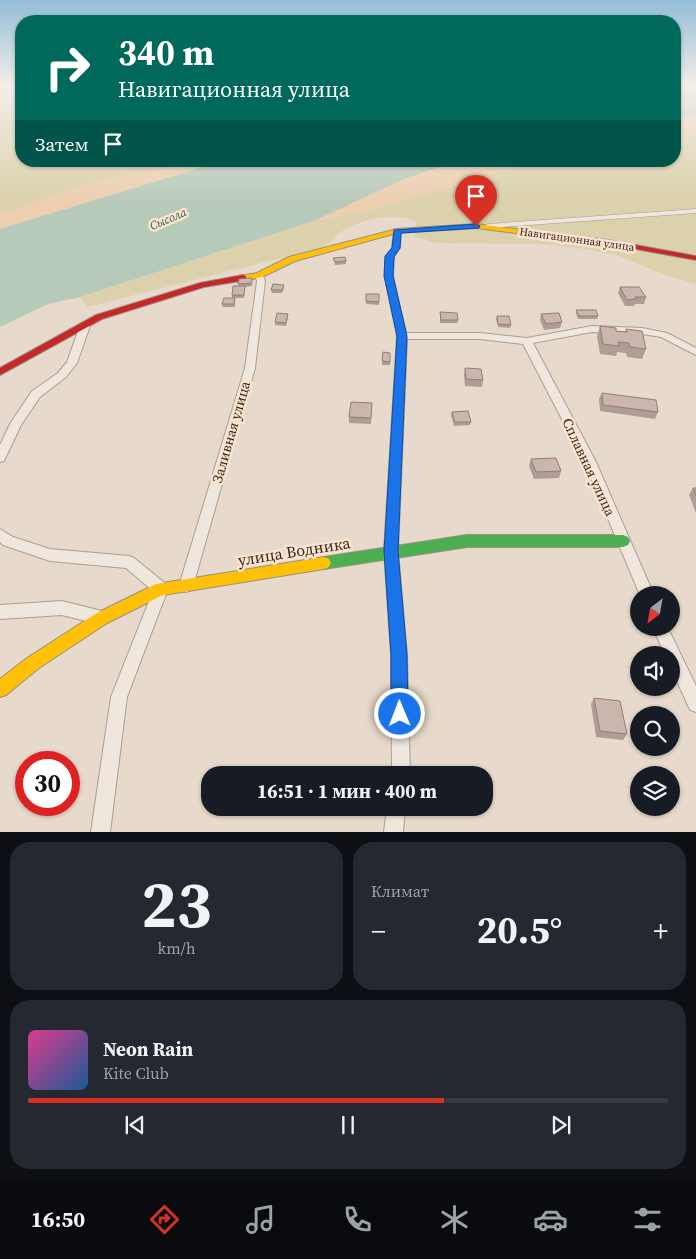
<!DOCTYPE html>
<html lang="ru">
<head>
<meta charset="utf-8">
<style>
  body { margin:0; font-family:"Source Serif 4",serif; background:#242831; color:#f1f3f6; height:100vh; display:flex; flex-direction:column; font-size:19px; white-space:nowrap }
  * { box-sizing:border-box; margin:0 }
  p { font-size:16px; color:#9ea1a6 }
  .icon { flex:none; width:28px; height:28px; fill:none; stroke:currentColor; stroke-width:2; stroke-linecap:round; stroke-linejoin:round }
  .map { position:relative; height:832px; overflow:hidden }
  .details { display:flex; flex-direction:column; gap:10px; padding:10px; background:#0d0f14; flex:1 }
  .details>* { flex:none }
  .guide { position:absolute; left:15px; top:15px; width:666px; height:152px; border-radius:20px; box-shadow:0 1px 4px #0004; background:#00695c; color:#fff; overflow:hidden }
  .needle { width:32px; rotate:211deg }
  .fabs { position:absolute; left:630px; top:586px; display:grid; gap:10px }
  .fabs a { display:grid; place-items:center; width:50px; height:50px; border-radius:50%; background:#171b24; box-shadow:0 1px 4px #0004; font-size:25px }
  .speed { position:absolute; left:15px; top:751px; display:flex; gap:10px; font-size:25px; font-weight:700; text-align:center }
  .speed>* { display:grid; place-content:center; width:65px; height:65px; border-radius:50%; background:#171b24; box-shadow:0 1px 4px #0004; line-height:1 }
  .speed .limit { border:8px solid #d22; background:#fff; color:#111 }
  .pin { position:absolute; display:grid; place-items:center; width:42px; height:42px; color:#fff; margin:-51px -21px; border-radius:50% 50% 50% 0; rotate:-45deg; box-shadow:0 0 5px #0007 }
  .pin .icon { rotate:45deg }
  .me { position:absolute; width:55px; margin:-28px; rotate:359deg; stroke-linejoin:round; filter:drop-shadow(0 0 4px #0008) }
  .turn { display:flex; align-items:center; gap:18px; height:105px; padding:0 20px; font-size:22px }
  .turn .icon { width:65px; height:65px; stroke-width:2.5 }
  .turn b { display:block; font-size:35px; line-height:42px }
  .then { display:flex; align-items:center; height:48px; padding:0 20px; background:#0003; gap:10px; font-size:19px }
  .big { font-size:38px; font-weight:700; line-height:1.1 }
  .details .card { flex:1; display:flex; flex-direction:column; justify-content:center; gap:8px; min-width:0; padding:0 18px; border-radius:20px; background:#242831 }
  .details .dial { align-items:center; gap:0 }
  .dial b { font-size:65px; line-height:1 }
  .song { display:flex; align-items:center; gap:15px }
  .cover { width:60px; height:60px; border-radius:8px; background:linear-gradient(135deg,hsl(330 70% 55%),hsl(210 70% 35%)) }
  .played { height:5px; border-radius:2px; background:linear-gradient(90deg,#d93025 65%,#363941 65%) }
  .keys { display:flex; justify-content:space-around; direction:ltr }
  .heat { display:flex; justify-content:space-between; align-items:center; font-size:28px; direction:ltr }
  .details .tiles { flex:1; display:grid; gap:10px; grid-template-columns:1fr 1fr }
  .card:last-child { grid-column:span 2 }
  .trip { position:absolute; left:201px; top:766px; width:292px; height:50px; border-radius:20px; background:#171b24; box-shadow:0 1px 4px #0004; font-weight:700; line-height:50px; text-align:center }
  .menu { display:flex; height:80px; justify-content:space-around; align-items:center; background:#090b0e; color:#9ea1a6 }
  .menu .icon { width:35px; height:35px }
  .menu .selected { color:#d93025 }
  .menu b { font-size:22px; color:#f1f3f6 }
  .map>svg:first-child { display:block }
  .green { fill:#dbd1ac }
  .sand { fill:#edcfb0 }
  .water { fill:#b7caba }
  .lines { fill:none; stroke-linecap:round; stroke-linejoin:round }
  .lane-casing { stroke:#ac9e95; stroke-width:5 }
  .street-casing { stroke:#ac9e95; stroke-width:2 }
  .fast-casing { stroke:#9c8e84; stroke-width:2 }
  .slow-casing { stroke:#9c8e84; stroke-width:2 }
  .jam-casing { stroke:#9c8e84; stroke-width:2 }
  .lane { stroke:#efe6de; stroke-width:4 }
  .street { fill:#efe6de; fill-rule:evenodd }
  .fast { fill:#4caf50; fill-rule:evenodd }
  .slow { fill:#ffc107; fill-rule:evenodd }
  .jam { fill:#c62828; fill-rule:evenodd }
  .wall { fill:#af9c94 }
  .building { fill:#ccb5ac; stroke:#8f7f78 }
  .route { fill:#1a73e8; stroke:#114b97 }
  .labels { text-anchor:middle; stroke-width:5; stroke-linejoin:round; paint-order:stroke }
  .far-street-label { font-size:11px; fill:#3c241b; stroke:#f9e4d0 }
  .far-water-label { font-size:12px; font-style:italic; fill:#295d4e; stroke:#f9e4d0 }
  .street-label { font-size:14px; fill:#3c241b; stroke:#f9e4d0 }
  .near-street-label { font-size:16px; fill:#3c241b; stroke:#f9e4d0 }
</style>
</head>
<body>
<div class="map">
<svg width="696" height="832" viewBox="0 0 696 832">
  <rect width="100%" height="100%" fill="#e7d9cb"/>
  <g class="green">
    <path d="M0 86H21V161H188L157 170 99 180 0 214Z"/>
    <path d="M696 135V284L665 275 617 255 578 248 544 244 436 243 415 237 416 222C394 210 360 219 339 233 333 238 329 244 321 248L87 307 80 297 316 220 371 210 539 161H675V136Z"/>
  </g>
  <g class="sand">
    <path d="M696 116V135L675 136V117Z"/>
    <path d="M188 161H222L0 229V214L99 180 157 170Z"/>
    <path d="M458 161H539L371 210 316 220 404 179Z"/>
  </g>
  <g class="water">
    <path d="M675 86H696V116L675 117Z"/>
    <path d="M222 161H458L404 179 316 220 80 297 48 304 0 327V229Z"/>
  </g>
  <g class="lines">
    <g class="lane-casing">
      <path id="lane" d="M488 226 696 211"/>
    </g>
    <g class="street-casing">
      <g id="street">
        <path d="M394 229 401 231 400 248 394 256 393 276 406 333H480L527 338 592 326 642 328 667 333 696 348V355L661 337 642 334 592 332 533 343 596 462 654 595H640L584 462 523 344 480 339H407L398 551 407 655 410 775H392L391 655 384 551 397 336 385 276 386 256 392 248Z"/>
        <path d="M259 272 262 273 265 281 255 368 193 586 191 590 186 592 181 590 179 586 245 368 257 281 255 275Z"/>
        <path d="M85 323 90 326 77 363 66 377 40 397 21 425 4 461 0 462V445L10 424 32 391 58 373 67 362 80 326Z"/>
        <path d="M0 529 13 537 50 549 129 556 134 558 166 584 168 589 127 697 110 832H91L111 697 153 591 126 568 50 561 3 545 0 542Z"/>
        <path d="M62 601 102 611 107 613 110 618 107 623 102 625 62 615 0 619V605Z"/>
        <path d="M653 628H668L696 686V712L690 710 671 668V655H665Z"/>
        <path d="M387 808H405L403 832H384Z"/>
      </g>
    </g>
    <g class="fast-casing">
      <path id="fast" d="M467 535H623L628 537 630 541 628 545 623 547H467L324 569 319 567 317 563 319 559 324 557Z"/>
    </g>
    <g class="slow-casing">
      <g id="slow">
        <path d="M476 224 532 231 536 233 532 235 476 228 397 233 295 261 262 277 243 281 239 278 240 276 257 273 289 257 397 229Z"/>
        <path d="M324 557 329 559 331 563 329 567 324 569 163 595 107 623 39 668 6 695 0 697V679L27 658 97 613 156 584Z"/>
      </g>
    </g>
    <g class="jam-casing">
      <g id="jam">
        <path d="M529 231 608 240 696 256V260L608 244 532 235H529Z"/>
        <path d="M243 275 246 276V280L204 287 102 319 0 375V368L96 315 200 283Z"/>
      </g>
    </g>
    <use href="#lane" class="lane"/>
    <use href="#street" class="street"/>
    <use href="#fast" class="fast"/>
    <use href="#slow" class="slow"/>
    <use href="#jam" class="jam"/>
  </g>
  <g class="wall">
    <path d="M333 258 346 261V264L335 265Z"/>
    <path d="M252 278V286L245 287 244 298H235V307H223L222 304 232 298V295L239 286 238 284Z"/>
    <path d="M284 285V288L282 293H272L271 290Z"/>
    <path d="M620 287 646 297 644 304H635L634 306H625L618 293Z"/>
    <path d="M366 294H379V305L366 304Z"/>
    <path d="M576 310 598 316 597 319H578L576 313Z"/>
    <path d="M440 312 458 320 457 323H440Z"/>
    <path d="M541 314 562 322 560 328 544 330 540 320Z"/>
    <path d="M497 316 511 325 510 328 498 327 496 319Z"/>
    <path d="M288 317 286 326 275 325V322Z"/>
    <path d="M600 326 616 331 625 332 626 329 646 349 642 359 627 357 626 353 617 352 616 356 600 354 597 336Z"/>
    <path d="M383 352 390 353V365H382Z"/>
    <path d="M465 368 483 380 482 387 465 386 464 375Z"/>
    <path d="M602 393 658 412 655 419 600 411 599 399Z"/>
    <path d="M372 403 371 424 349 423V417Z"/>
    <path d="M452 412 471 422 470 425 454 426 451 415Z"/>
    <path d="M531 459 561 471 559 478 534 479 529 466Z"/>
    <path d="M693 488H696V513L689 495Z"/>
    <path d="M594 698 627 734 623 740 596 737 591 704Z"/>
  </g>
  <g class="building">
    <path d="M345 257 346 261 335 262 333 258Z"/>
    <path d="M252 278V283L238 284 239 279Z"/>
    <path d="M273 284 284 285 282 290H271Z"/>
    <path d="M233 286H245L244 295H232Z"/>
    <path d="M620 287H639L646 297H635L636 299 627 300Z"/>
    <path d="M366 294H379V302L366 301Z"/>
    <path d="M224 298H235L234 304H222Z"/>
    <path d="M576 310H596L598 316H579Z"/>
    <path d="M440 312 457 313 458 320H441Z"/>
    <path d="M277 313 288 314 286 323 275 322Z"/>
    <path d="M559 313 562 322 546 324 541 314Z"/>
    <path d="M497 316H509L511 325 498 324Z"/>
    <path d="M600 326 616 328V331L627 332 626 329 642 331 646 349 630 347 629 343 618 342 619 346 603 344Z"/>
    <path d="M383 352 390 353V362L382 361Z"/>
    <path d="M465 368 481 369 483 380 466 379Z"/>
    <path d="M602 393 656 400 658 412 603 405Z"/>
    <path d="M351 402 372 403 371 418 349 417Z"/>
    <path d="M468 411 471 422H455L452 412Z"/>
    <path d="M556 458 561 471 536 472 531 459Z"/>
    <path d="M693 488H696V496Z"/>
    <path d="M594 698 620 701 627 734 600 731Z"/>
  </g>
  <linearGradient id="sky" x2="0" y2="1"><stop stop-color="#94bdd6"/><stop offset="0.42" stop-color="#f4eee8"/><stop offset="1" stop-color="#f4eee8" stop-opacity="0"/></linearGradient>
  <rect width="696" height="203" fill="url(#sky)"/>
  <path class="route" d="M476 224 480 226 479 228 401 233 400 248 394 257 393 276 407 336 398 551 407 655 408 714 406 720 400 722 394 720 391 714V655L384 551 397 336 384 276 385 256 392 248 394 230Z"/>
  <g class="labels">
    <g class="far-street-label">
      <text transform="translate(577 239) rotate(8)" y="4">Навигационная улица</text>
    </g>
    <g class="far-water-label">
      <text transform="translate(168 219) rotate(-23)" y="4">Сысола</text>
    </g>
    <g class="street-label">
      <text transform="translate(231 432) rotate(-74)" y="5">Заливная улица</text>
      <text transform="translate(589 467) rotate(65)" y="5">Сплавная улица</text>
    </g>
    <g class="near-street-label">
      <text transform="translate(294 551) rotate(-9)" y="6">улица Водника</text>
    </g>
  </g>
</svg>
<div class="fabs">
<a><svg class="needle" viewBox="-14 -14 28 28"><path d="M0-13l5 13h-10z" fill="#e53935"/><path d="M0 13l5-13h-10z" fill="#9ea1a6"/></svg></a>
<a><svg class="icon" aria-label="sound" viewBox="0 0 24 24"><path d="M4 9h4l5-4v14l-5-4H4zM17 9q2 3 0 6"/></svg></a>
<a><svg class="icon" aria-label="search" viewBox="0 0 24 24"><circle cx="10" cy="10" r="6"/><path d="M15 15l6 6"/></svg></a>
<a><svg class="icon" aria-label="layers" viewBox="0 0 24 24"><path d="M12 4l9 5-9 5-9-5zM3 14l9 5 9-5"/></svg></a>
</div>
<div class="speed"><div class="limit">30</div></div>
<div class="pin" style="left:476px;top:226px;background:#d93025"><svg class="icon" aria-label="arrive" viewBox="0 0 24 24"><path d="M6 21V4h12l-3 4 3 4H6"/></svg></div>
<svg class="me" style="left:400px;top:714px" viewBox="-20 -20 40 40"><circle r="17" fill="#1a73e8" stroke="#fff" stroke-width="3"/><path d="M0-11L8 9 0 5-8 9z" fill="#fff"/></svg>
<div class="trip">16:51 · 1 мин · 400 m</div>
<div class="guide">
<div class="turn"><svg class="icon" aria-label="right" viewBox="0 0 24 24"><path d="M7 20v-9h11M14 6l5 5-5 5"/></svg><div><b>340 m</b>Навигационная улица</div></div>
<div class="then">Затем<svg class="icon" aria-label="arrive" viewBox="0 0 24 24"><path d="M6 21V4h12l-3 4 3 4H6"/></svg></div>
</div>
</div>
<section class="details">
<div class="tiles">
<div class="card dial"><b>23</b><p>km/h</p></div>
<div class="card"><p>Климат</p>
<div class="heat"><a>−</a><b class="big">20.5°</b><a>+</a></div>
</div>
<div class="card">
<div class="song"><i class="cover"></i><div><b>Neon Rain</b><p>Kite Club</p></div></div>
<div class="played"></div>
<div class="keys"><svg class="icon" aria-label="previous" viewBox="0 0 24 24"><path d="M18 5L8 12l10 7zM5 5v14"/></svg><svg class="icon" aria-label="pause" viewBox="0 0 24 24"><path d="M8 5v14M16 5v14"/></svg><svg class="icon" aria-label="next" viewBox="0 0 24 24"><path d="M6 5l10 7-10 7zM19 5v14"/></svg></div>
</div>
</div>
</section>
<nav class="menu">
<b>16:50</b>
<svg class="icon selected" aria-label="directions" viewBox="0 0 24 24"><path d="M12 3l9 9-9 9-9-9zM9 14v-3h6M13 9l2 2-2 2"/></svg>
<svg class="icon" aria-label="music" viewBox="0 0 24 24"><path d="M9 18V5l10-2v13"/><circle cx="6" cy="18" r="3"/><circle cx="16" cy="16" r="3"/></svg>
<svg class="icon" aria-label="phone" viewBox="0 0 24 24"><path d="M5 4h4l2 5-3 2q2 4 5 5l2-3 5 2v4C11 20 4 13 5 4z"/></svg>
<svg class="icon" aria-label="climate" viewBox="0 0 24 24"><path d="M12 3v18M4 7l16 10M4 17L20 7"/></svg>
<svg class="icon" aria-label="car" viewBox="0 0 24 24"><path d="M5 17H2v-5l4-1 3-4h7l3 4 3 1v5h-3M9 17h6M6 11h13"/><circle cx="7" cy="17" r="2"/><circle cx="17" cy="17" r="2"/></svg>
<svg class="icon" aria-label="filters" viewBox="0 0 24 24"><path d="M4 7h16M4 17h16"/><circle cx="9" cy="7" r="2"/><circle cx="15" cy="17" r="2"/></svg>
</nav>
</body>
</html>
